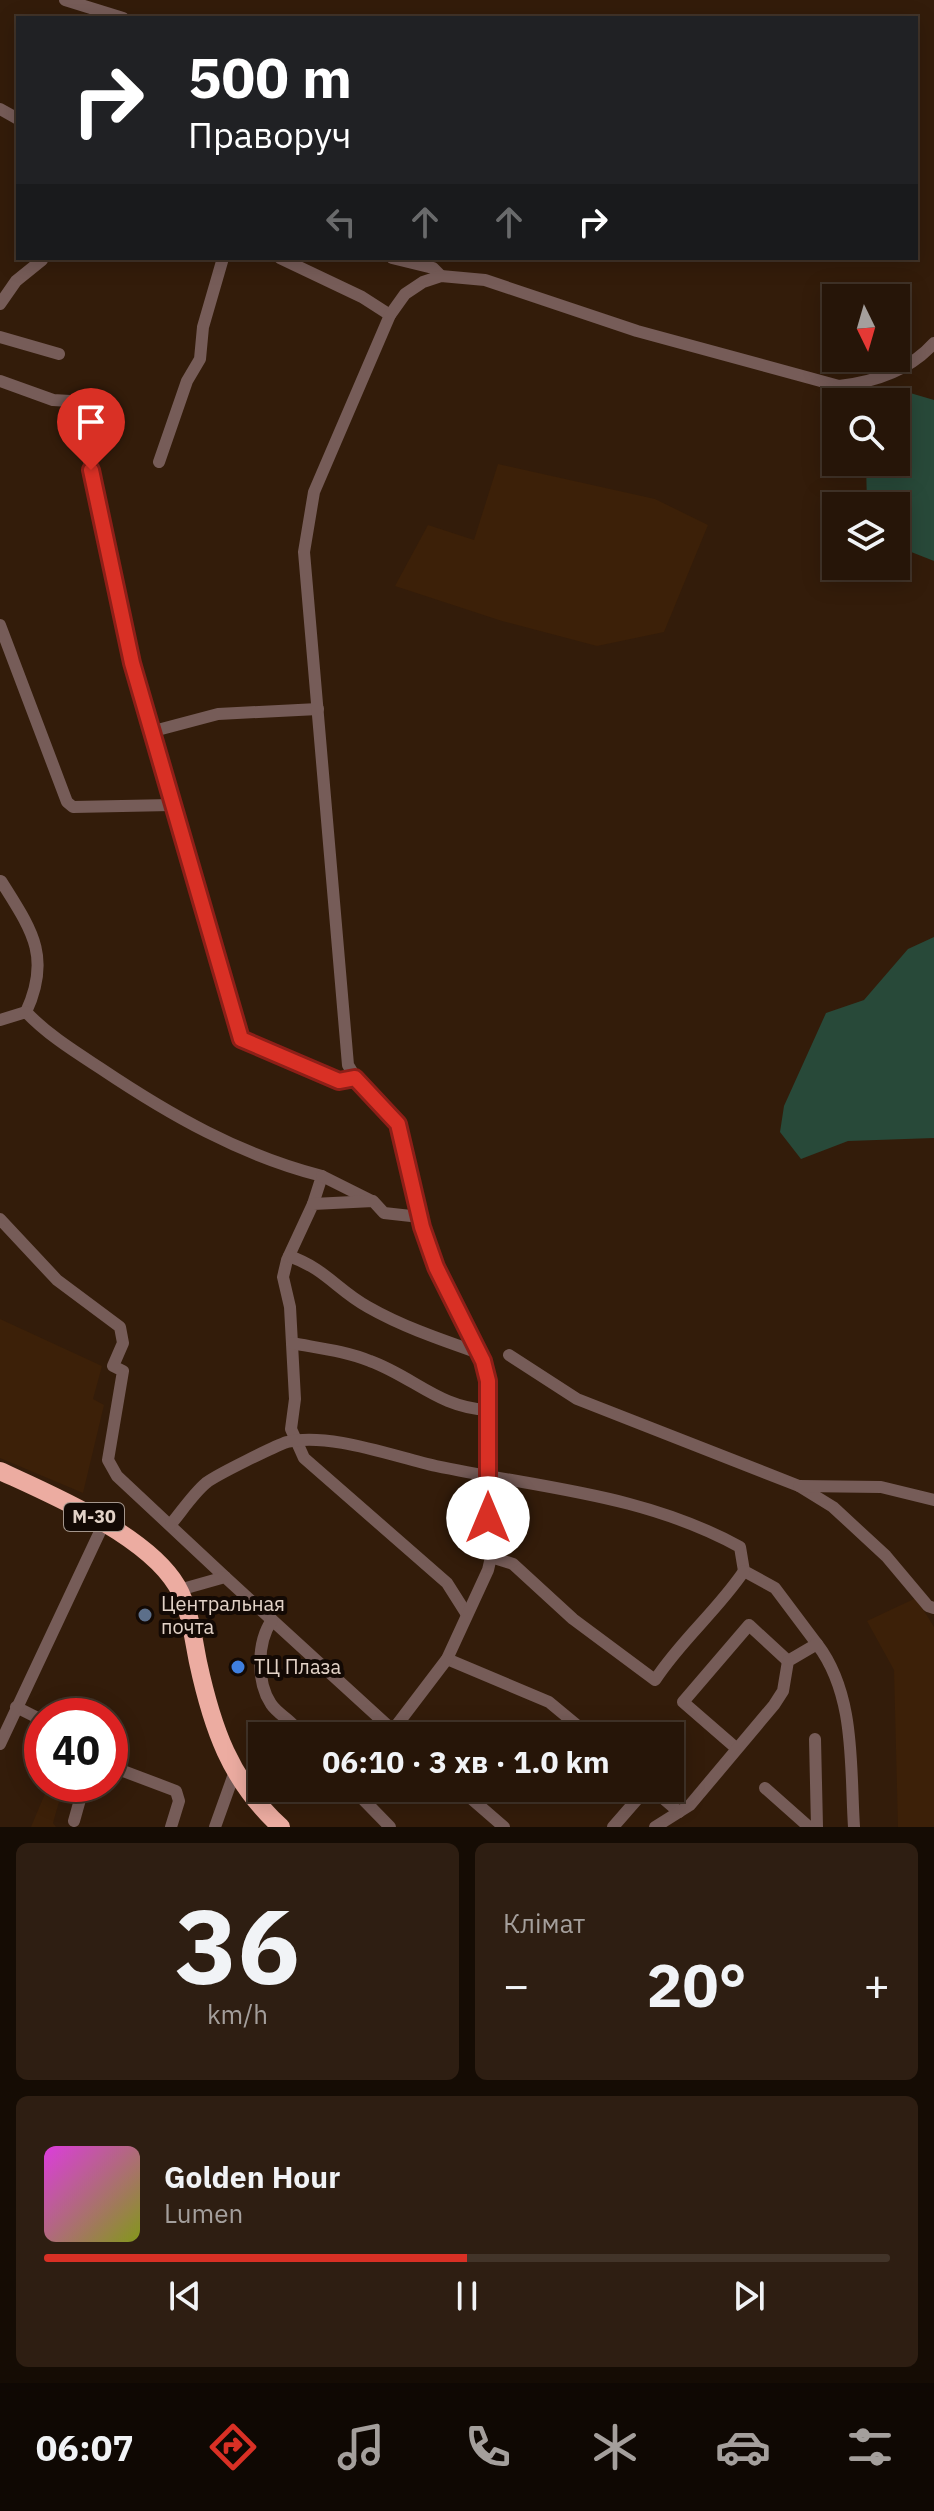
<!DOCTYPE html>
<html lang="uk">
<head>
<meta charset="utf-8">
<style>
  body { margin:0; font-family:"IBM Plex Sans",sans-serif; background:#2e1e12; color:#f1f3f6; height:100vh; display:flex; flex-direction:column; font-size:30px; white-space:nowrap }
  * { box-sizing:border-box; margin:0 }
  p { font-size:26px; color:#a49f9c }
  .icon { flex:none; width:44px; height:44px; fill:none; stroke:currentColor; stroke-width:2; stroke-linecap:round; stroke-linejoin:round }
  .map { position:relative; height:1827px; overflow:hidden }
  .sheet { display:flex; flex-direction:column; gap:16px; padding:16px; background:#150c04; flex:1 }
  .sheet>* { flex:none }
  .top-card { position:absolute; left:16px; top:16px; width:902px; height:244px; border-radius:0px; box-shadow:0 4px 20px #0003,0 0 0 2px #423429; background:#202124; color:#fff; overflow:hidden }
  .needle { width:52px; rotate:175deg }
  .buttons { position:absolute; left:822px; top:284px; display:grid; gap:16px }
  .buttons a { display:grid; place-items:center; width:88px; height:88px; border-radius:0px; background:#261508; box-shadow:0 4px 20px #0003,0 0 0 2px #423429; font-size:40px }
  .speed { position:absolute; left:24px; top:1698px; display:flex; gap:16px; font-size:40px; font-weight:700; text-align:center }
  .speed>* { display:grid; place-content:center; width:104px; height:104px; border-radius:50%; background:#261508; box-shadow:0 4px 20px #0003,0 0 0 2px #423429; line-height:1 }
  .speed .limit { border:12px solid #d22; background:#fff; color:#111 }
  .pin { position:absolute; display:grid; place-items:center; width:68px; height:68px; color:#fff; margin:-82px -34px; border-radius:50% 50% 50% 0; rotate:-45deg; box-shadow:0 0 8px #0007 }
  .pin .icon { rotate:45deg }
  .me { position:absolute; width:88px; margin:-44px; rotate:0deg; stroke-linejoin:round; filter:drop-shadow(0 0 6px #0008) }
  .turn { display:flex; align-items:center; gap:28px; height:168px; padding:0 40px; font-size:36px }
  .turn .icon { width:104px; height:104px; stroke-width:2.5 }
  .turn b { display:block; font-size:56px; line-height:68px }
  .lanes { display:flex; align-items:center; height:76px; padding:0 40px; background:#0003; justify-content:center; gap:40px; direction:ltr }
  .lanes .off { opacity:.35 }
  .big { font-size:60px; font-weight:700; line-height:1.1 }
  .sheet .widget { flex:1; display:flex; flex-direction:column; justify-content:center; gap:12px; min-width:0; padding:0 28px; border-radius:12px; background:#2e1e12 }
  .sheet .dial { align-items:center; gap:0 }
  .dial b { font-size:104px; line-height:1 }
  .song { display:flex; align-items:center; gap:24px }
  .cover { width:96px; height:96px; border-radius:12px; background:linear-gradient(135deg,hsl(300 70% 55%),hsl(70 70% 35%)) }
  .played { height:8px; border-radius:4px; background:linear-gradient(90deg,#d93025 50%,#423429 50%) }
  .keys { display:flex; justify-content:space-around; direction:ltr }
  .heat { display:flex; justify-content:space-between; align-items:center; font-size:44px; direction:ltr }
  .sheet .tiles { flex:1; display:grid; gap:16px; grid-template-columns:1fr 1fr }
  .widget:last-child { grid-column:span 2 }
  .trip { position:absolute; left:248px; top:1722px; width:436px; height:80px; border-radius:0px; background:#261508; box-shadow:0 4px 20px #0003,0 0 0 2px #423429; font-weight:700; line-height:80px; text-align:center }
  .tab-bar { display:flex; height:128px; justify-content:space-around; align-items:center; background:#0f0803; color:#a49f9c }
  .tab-bar .icon { width:56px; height:56px }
  .tab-bar .on { color:#d93025 }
  .tab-bar b { font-size:36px; color:#f1f3f6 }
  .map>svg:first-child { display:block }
  .built { fill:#3c2008 }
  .green { fill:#284939 }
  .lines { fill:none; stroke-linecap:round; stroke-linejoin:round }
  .minor { stroke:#765c58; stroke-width:12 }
  .highway { stroke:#ecaca1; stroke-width:18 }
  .route-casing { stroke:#8d1f18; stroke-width:20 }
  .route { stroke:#d93025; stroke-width:14 }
  .service-dot { fill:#5c6f8a; stroke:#130904; stroke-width:3 }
  .shop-dot { fill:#3f7fe0; stroke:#130904; stroke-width:3 }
  .labels { text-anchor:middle; stroke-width:8; stroke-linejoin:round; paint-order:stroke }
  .shield { fill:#130904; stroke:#a4968c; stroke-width:2 }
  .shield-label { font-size:18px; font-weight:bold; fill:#e2d2c7 }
  .poi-label { font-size:20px; fill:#e2d2c7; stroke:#130904; text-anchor:start }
</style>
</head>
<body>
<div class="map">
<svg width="934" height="1827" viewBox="0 0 934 1827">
  <rect width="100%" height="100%" fill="#331c0a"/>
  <g class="built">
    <path d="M498 464 655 499 708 525 664 632 597 646 502 621 395 586 428 525 474 540Z"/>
    <path d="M0 1319 102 1366 93 1399 104 1405 83 1493 0 1458Z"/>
    <path d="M916 1598 934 1627V1827H898L894 1670 867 1621Z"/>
    <path d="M49 1784H64L53 1823 56 1827H31Z"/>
  </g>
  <g class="green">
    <path d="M900 390 934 400V561L896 546V506H867L866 462H896V402H892Z"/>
    <path d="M934 937V1138L848 1141 801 1159 780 1132 784 1106 826 1013 864 1000 908 949Z"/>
  </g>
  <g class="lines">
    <g class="minor">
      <path d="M65 0 123 18"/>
      <path d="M0 109 18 119"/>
      <path d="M280 258 362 297 390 315"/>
      <path d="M392 258 433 268 441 276"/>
      <path d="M0 304 16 281 42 260"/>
      <path d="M0 337 59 354"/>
      <path d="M0 381 53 400 70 401"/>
      <path d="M82 418 104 547 132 663 241 1039 339 1081 355 1078"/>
      <path d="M159 462 187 381 200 359 203 327 223 258"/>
      <path d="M0 625 67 802 73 807 171 805"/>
      <path d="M150 732 218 714 318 709"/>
      <path d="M1 881C31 929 52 956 26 1012"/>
      <path d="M0 1020 26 1012C48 1035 74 1051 100 1068 170 1115 240 1155 322 1176L313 1204"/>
      <path d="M322 1176 372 1201"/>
      <path d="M420 1217 384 1213 373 1201 313 1204 287 1260 283 1277 290 1307 295 1399 291 1429 304 1458 447 1583 466 1613"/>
      <path d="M0 1219 57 1280 120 1327 123 1343 113 1366 123 1371 108 1460 117 1476 225 1577"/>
      <path d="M289 1256C326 1269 337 1290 368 1307 403 1327 442 1340 479 1353"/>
      <path d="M292 1343C318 1348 346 1351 370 1361 414 1377 439 1408 488 1410"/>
      <path d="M509 1355 577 1399 799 1486 833 1507 886 1556 928 1606 934 1608"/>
      <path d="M799 1486 881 1487 934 1500"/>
      <path d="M171 1524C182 1511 193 1494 206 1483 216 1475 275 1446 287 1442 329 1432 395 1457 436 1466 541 1488 644 1494 740 1547L744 1571 775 1588 817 1644"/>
      <path d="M491 1557 513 1564 573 1619 655 1680C681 1640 717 1611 744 1571"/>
      <path d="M179 1590 225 1577 399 1736"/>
      <path d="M272 1620C257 1642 256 1681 271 1704 280 1717 293 1719 300 1736"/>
      <path d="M447 1659 549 1702 590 1736"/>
      <path d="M16 1707 42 1720"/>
      <path d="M393 1730 447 1659 488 1570 491 1557 488 1381C475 1327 439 1281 423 1228 412 1195 414 1157 399 1126 387 1102 360 1089 348 1065L304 552 314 492 390 315 405 294 423 282 441 276 485 280 637 331 839 386C874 382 910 370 934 343"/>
      <path d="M815 1739 817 1827"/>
      <path d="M0 1744 104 1523"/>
      <path d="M736 1748 683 1702 749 1625 788 1661"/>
      <path d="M110 1766 176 1791 179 1801 171 1827"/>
      <path d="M67 1784 81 1796 74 1821"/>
      <path d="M352 1788 390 1827"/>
      <path d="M459 1788 504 1827"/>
      <path d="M651 1788 679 1812"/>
      <path d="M765 1788 809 1827"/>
      <path d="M215 1827 234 1774"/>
      <path d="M613 1827 647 1788"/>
      <path d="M655 1827 690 1805 774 1705 783 1691 788 1661 817 1644C856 1695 850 1767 854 1827"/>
    </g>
    <path class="highway" d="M0 1471C52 1495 147 1535 177 1586 190 1609 193 1637 198 1662 212 1727 230 1781 281 1827"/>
  </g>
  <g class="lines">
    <g class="route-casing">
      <path id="route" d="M91 470 132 663 241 1039 339 1081 355 1078 398 1124 422 1227 436 1267 483 1361 488 1381V1518"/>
    </g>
    <use href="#route" class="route"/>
  </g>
  <circle class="service-dot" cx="145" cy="1615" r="8"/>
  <circle class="shop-dot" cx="238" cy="1667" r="8"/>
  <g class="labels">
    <rect class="shield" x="64" y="1503" width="60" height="28" rx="6"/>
    <g class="shield-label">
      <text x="94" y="1523">М-30</text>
    </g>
    <g class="poi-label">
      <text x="161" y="1611">Центральная<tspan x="161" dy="23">почта</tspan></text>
      <text x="254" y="1674">ТЦ Плаза</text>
    </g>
  </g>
</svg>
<div class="buttons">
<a><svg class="needle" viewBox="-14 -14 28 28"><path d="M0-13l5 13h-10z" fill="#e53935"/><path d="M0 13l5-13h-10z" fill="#a49f9c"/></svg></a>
<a><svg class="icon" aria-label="search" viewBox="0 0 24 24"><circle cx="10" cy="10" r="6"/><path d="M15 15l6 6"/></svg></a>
<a><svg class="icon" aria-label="layers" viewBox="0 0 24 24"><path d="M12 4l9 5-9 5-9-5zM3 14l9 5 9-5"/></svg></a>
</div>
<div class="speed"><div class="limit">40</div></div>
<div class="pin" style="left:91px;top:470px;background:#d93025"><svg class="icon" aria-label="arrive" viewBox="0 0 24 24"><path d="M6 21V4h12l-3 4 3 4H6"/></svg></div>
<svg class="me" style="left:488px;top:1518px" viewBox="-20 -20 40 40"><circle r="19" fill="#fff"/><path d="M0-13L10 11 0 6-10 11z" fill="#d93025"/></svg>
<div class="trip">06:10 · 3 хв · 1.0 km</div>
<div class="top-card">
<div class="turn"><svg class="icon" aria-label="right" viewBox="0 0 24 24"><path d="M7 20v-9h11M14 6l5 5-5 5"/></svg><div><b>500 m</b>Праворуч</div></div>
<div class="lanes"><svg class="icon off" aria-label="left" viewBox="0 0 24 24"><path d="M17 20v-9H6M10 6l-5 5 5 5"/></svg><svg class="icon off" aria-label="ahead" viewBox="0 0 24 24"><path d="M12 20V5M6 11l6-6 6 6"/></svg><svg class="icon off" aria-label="ahead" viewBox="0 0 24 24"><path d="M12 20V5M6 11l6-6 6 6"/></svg><svg class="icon" aria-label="right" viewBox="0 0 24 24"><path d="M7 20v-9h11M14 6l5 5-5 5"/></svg></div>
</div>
</div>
<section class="sheet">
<div class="tiles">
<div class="widget dial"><b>36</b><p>km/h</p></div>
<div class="widget"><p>Клімат</p>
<div class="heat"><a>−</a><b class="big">20°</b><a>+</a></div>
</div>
<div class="widget">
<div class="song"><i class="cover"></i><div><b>Golden Hour</b><p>Lumen</p></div></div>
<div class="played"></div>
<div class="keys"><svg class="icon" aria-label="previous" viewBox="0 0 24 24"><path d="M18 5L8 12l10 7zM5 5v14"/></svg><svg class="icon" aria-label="pause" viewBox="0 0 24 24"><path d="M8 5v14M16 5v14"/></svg><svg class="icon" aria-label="next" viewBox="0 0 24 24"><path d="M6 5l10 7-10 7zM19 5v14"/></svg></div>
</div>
</div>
</section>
<nav class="tab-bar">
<b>06:07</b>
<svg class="icon on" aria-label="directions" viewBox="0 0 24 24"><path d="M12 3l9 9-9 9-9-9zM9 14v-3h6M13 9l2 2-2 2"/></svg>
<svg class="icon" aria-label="music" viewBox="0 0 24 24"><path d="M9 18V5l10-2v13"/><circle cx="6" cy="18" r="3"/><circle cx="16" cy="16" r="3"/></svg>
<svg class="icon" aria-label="phone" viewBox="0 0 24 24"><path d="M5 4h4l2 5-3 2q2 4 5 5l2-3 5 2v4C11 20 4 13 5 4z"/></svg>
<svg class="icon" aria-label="climate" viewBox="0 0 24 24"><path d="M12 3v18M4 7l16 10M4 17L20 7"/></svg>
<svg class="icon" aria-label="car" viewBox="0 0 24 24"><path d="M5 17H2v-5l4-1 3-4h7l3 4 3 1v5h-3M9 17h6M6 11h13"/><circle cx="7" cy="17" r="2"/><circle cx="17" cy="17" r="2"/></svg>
<svg class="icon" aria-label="filters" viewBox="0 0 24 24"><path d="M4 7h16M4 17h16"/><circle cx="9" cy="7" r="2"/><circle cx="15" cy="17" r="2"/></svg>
</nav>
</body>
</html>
